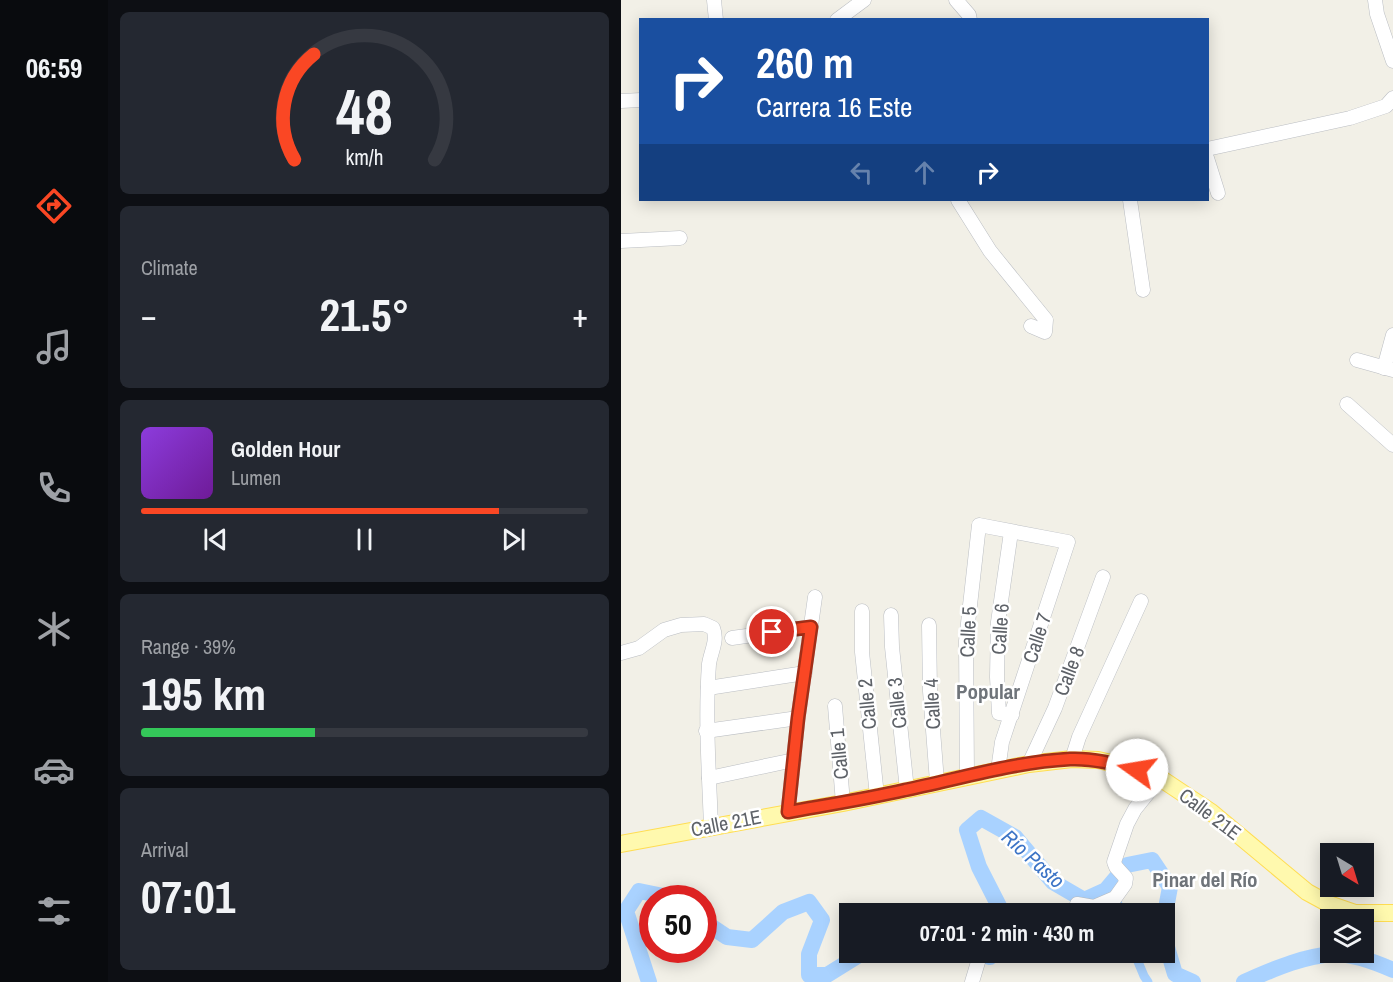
<!DOCTYPE html>
<html lang="en">
<head>
<meta charset="utf-8">
<style>
  body { margin:0; font-family:"Archivo Narrow",sans-serif; background:#242831; color:#f1f3f6; height:100vh; display:flex; flex-direction:column; font-size:22px; white-space:nowrap }
  * { box-sizing:border-box; margin:0 }
  p { font-size:20px; color:#9ea1a6 }
  .icon { flex:none; width:33px; height:33px; fill:none; stroke:currentColor; stroke-width:2; stroke-linecap:round; stroke-linejoin:round }
  .map { position:relative; flex:1; overflow:hidden }
  .side { display:flex; flex-direction:column; gap:12px; padding:12px; background:#0d0f14; width:513px }
  .side>* { flex:none }
  .top-card { position:absolute; left:18px; top:18px; width:570px; height:183px; border-radius:0px; box-shadow:0 3px 15px #0003; background:#1a4fa0; color:#fff; overflow:hidden }
  .needle { width:39px; rotate:142deg }
  .buttons { position:absolute; left:699px; top:843px; display:grid; gap:12px }
  .buttons a { display:grid; place-items:center; width:54px; height:54px; border-radius:0px; background:#171b24; box-shadow:0 3px 15px #0003; font-size:30px }
  .speed { position:absolute; left:18px; top:885px; display:flex; gap:12px; font-size:30px; font-weight:700; text-align:center }
  .speed>* { display:grid; place-content:center; width:78px; height:78px; border-radius:50%; background:#171b24; box-shadow:0 3px 15px #0003; line-height:1 }
  .speed .limit { border:9px solid #d22; background:#fff; color:#111 }
  .pin { position:absolute; display:grid; place-items:center; width:51px; height:51px; color:#fff; margin:-26px; border:3px solid #fff; border-radius:50%; box-shadow:0 2px 6px #0007 }
  .me { position:absolute; width:66px; margin:-33px; rotate:283deg; stroke-linejoin:round; filter:drop-shadow(0 0 4px #0008) }
  .turn { display:flex; align-items:center; gap:21px; height:126px; padding:0 18px; font-size:27px }
  .turn .icon { width:78px; height:78px; stroke-width:2.5 }
  .turn b { display:block; font-size:42px; line-height:51px }
  .lanes { display:flex; align-items:center; height:57px; padding:0 18px; background:#0003; justify-content:center; gap:30px; direction:ltr }
  .lanes .off { opacity:.35 }
  .big { font-size:45px; font-weight:700; line-height:1.1 }
  .side .card { flex:1; display:flex; flex-direction:column; justify-content:center; gap:9px; min-width:0; padding:0 21px; border-radius:9px; background:#242831 }
  .side .dial { align-items:center; gap:0 }
  .dial svg { height:156px; overflow:visible; fill:none; stroke:#363941; stroke-width:7; stroke-linecap:round; text-anchor:middle }
  .dial text { fill:#f1f3f6; stroke:none }
  .song { display:flex; align-items:center; gap:18px }
  .cover { width:72px; height:72px; border-radius:9px; background:linear-gradient(135deg,hsl(270 70% 55%),hsl(280 70% 35%)) }
  .played { height:6px; border-radius:3px; background:linear-gradient(90deg,#fa4724 80%,#363941 80%) }
  .keys { display:flex; justify-content:space-around; direction:ltr }
  .heat { display:flex; justify-content:space-between; align-items:center; font-size:33px; direction:ltr }
  .charge { height:9px; border-radius:4px; background:linear-gradient(90deg,#34c759 39%,#363941 0) }
  .trip { position:absolute; left:218px; top:903px; width:336px; height:60px; border-radius:0px; background:#171b24; box-shadow:0 3px 15px #0003; font-weight:700; line-height:60px; text-align:center }
  main { display:flex; flex:1; min-height:0 }
  .menu { display:flex; flex-direction:column; width:108px; justify-content:space-around; align-items:center; background:#090b0e; color:#9ea1a6 }
  .menu .icon { width:42px; height:42px }
  .menu .current { color:#fa4724 }
  .menu b { font-size:27px; color:#f1f3f6 }
  .map>svg:first-child { display:block }
  .lines { fill:none; stroke-linecap:round; stroke-linejoin:round }
  .canal { stroke:#a9d2ff; stroke-width:9 }
  .river { stroke:#a9d2ff; stroke-width:16 }
  .minor-casing { stroke:#bbbec3; stroke-width:15 }
  .major-casing { stroke:#ffdd52; stroke-width:18 }
  .minor { stroke:#fff; stroke-width:14 }
  .major { stroke:#fff9ae; stroke-width:16 }
  .route-casing { stroke:#a22e17; stroke-width:15 }
  .route { stroke:#fa4724; stroke-width:10 }
  .labels { text-anchor:middle; stroke-width:5; stroke-linejoin:round; paint-order:stroke }
  .street-label { font-size:20px; fill:#5e6268; stroke:#fff }
  .neighbourhood-label { font-size:21px; font-weight:bold; fill:#6f747a; stroke:#fff }
  .water-label { font-size:21px; font-style:italic; fill:#3c74c6; stroke:#fff }
</style>
</head>
<body>
<main>
<nav class="menu">
<b>06:59</b>
<svg class="icon current" aria-label="directions" viewBox="0 0 24 24"><path d="M12 3l9 9-9 9-9-9zM9 14v-3h6M13 9l2 2-2 2"/></svg>
<svg class="icon" aria-label="music" viewBox="0 0 24 24"><path d="M9 18V5l10-2v13"/><circle cx="6" cy="18" r="3"/><circle cx="16" cy="16" r="3"/></svg>
<svg class="icon" aria-label="phone" viewBox="0 0 24 24"><path d="M5 4h4l2 5-3 2q2 4 5 5l2-3 5 2v4C11 20 4 13 5 4z"/></svg>
<svg class="icon" aria-label="climate" viewBox="0 0 24 24"><path d="M12 3v18M4 7l16 10M4 17L20 7"/></svg>
<svg class="icon" aria-label="car" viewBox="0 0 24 24"><path d="M5 17H2v-5l4-1 3-4h7l3 4 3 1v5h-3M9 17h6M6 11h13"/><circle cx="7" cy="17" r="2"/><circle cx="17" cy="17" r="2"/></svg>
<svg class="icon" aria-label="filters" viewBox="0 0 24 24"><path d="M4 7h16M4 17h16"/><circle cx="9" cy="7" r="2"/><circle cx="15" cy="17" r="2"/></svg>
</nav>
<section class="side">
<div class="card dial"><svg viewBox="0 0 100 80">
<path d="M14 69A42 42 0 1 1 86 69"/>
<path d="M14 69A42 42 0 0 1 24 15" stroke="#fa4724"/>
<text x="50" y="56" font-size="32" font-weight="700">48</text>
<text x="50" y="72" font-size="11">km/h</text>
</svg></div>
<div class="card"><p>Climate</p>
<div class="heat"><a>−</a><b class="big">21.5°</b><a>+</a></div>
</div>
<div class="card">
<div class="song"><i class="cover"></i><div><b>Golden Hour</b><p>Lumen</p></div></div>
<div class="played"></div>
<div class="keys"><svg class="icon" aria-label="previous" viewBox="0 0 24 24"><path d="M18 5L8 12l10 7zM5 5v14"/></svg><svg class="icon" aria-label="pause" viewBox="0 0 24 24"><path d="M8 5v14M16 5v14"/></svg><svg class="icon" aria-label="next" viewBox="0 0 24 24"><path d="M6 5l10 7-10 7zM19 5v14"/></svg></div>
</div>
<div class="card"><p>Range · 39%</p><b class="big">195 km</b><div class="charge"></div></div>
<div class="card"><p>Arrival</p><b class="big">07:01</b></div>
</section>
<div class="map">
<svg width="772" height="982" viewBox="0 0 772 982">
  <rect width="100%" height="100%" fill="#f2f0e7"/>
  <g class="lines">
    <g class="canal">
      <path d="M497 904 500 914"/>
      <path d="M513 952 523 976 527 982"/>
    </g>
    <g class="river">
      <path d="M382 914 358 867 346 830 360 818 394 837 432 882 463 900 485 890 506 865 531 860 549 887 543 919"/>
      <path d="M82 921 106 937 131 940 162 912 188 902 201 920 188 954V975H206L243 952"/>
      <path d="M543 937 554 974 572 982"/>
      <path d="M353 952 369 957 374 952"/>
      <path d="M28 982 5 911 18 891 52 898"/>
      <path d="M623 982C651 970 681 956 713 954 732 954 754 962 772 970"/>
    </g>
    <g class="minor-casing">
      <g id="minor">
        <path d="M93 0 95 20"/>
        <path d="M335 0 348 15 349 20"/>
        <path d="M754 0 756 14 772 61"/>
        <path d="M216 20 243 0"/>
        <path d="M0 101 20 100"/>
        <path d="M586 149 729 118 765 106 772 98"/>
        <path d="M586 158 597 193"/>
        <path d="M337 200 369 251 425 320 424 332 410 326"/>
        <path d="M509 200 522 290"/>
        <path d="M0 241 59 238"/>
        <path d="M736 360 772 370"/>
        <path d="M763 368 772 335"/>
        <path d="M726 404 772 445"/>
        <path d="M390 532 377 622 376 677 378 713 391 715"/>
        <path d="M241 611V652L256 796"/>
        <path d="M270 615 271 647 286 790"/>
        <path d="M308 625 309 691 316 782"/>
        <path d="M111 638 190 627"/>
        <path d="M0 653 18 648 43 630 60 625 83 624 92 628C97 641 90 651 88 664 84 718 88 772 90 826"/>
        <path d="M87 688 184 673"/>
        <path d="M214 706 222 803"/>
        <path d="M85 731 177 718"/>
        <path d="M451 759 458 737 520 601"/>
        <path d="M408 764 434 708 482 577"/>
        <path d="M346 776 345 641 358 525 447 542 381 742 377 770"/>
        <path d="M88 778 173 760"/>
        <path d="M167 812 177 718 194 597"/>
        <path d="M456 904 473 907 494 898 504 884 505 878 495 867 493 862 506 824 514 809 539 778"/>
        <path d="M351 982 357 962"/>
      </g>
    </g>
    <g class="major-casing">
      <path id="major" d="M0 844 222 803 408 764 451 759 477 760 516 769 539 778 590 812 686 892 708 904 734 913H772"/>
    </g>
    <use href="#minor" class="minor"/>
    <use href="#major" class="major"/>
  </g>
  <g class="lines">
    <g class="route-casing">
      <path id="route" d="M151 632 190 627 177 718 167 812C206 805 245 799 284 790 338 779 393 762 449 759 472 758 494 764 516 770"/>
    </g>
    <use href="#route" class="route"/>
  </g>
  <g class="labels">
    <g class="street-label">
      <text transform="translate(379 629) rotate(-86)" y="7">Calle 6</text>
      <text transform="translate(347 632) rotate(-87)" y="7">Calle 5</text>
      <text transform="translate(416 638) rotate(-72)" y="7">Calle 7</text>
      <text transform="translate(448 671) rotate(-69)" y="7">Calle 8</text>
      <text transform="translate(276 703) rotate(-96)" y="7">Calle 3</text>
      <text transform="translate(246 704) rotate(-95)" y="7">Calle 2</text>
      <text transform="translate(311 704) rotate(-93)" y="7">Calle 4</text>
      <text transform="translate(218 754) rotate(-95)" y="7">Calle 1</text>
      <text transform="translate(589 814) rotate(37)" y="7">Calle 21E</text>
      <text transform="translate(105 823) rotate(-11)" y="7">Calle 21E</text>
    </g>
    <g class="neighbourhood-label">
      <text x="367" y="699">Popular</text>
      <text x="584" y="887">Pinar del Río</text>
    </g>
    <g class="water-label">
      <text transform="translate(412 859) rotate(42)" y="7">Río Pasto</text>
    </g>
  </g>
</svg>
<div class="buttons">
<a><svg class="needle" viewBox="-14 -14 28 28"><path d="M0-13l5 13h-10z" fill="#e53935"/><path d="M0 13l5-13h-10z" fill="#9ea1a6"/></svg></a>
<a><svg class="icon" aria-label="layers" viewBox="0 0 24 24"><path d="M12 4l9 5-9 5-9-5zM3 14l9 5 9-5"/></svg></a>
</div>
<div class="speed"><div class="limit">50</div></div>
<div class="pin" style="left:151px;top:632px;background:#d93025"><svg class="icon" aria-label="arrive" viewBox="0 0 24 24"><path d="M6 21V4h12l-3 4 3 4H6"/></svg></div>
<svg class="me" style="left:516px;top:770px" viewBox="-20 -20 40 40"><circle r="19" fill="#fff"/><path d="M0-13L10 11 0 6-10 11z" fill="#fa4724"/></svg>
<div class="trip">07:01 · 2 min · 430 m</div>
<div class="top-card">
<div class="turn"><svg class="icon" aria-label="right" viewBox="0 0 24 24"><path d="M7 20v-9h11M14 6l5 5-5 5"/></svg><div><b>260 m</b>Carrera 16 Este</div></div>
<div class="lanes"><svg class="icon off" aria-label="left" viewBox="0 0 24 24"><path d="M17 20v-9H6M10 6l-5 5 5 5"/></svg><svg class="icon off" aria-label="ahead" viewBox="0 0 24 24"><path d="M12 20V5M6 11l6-6 6 6"/></svg><svg class="icon" aria-label="right" viewBox="0 0 24 24"><path d="M7 20v-9h11M14 6l5 5-5 5"/></svg></div>
</div>
</div>
</main>
</body>
</html>
